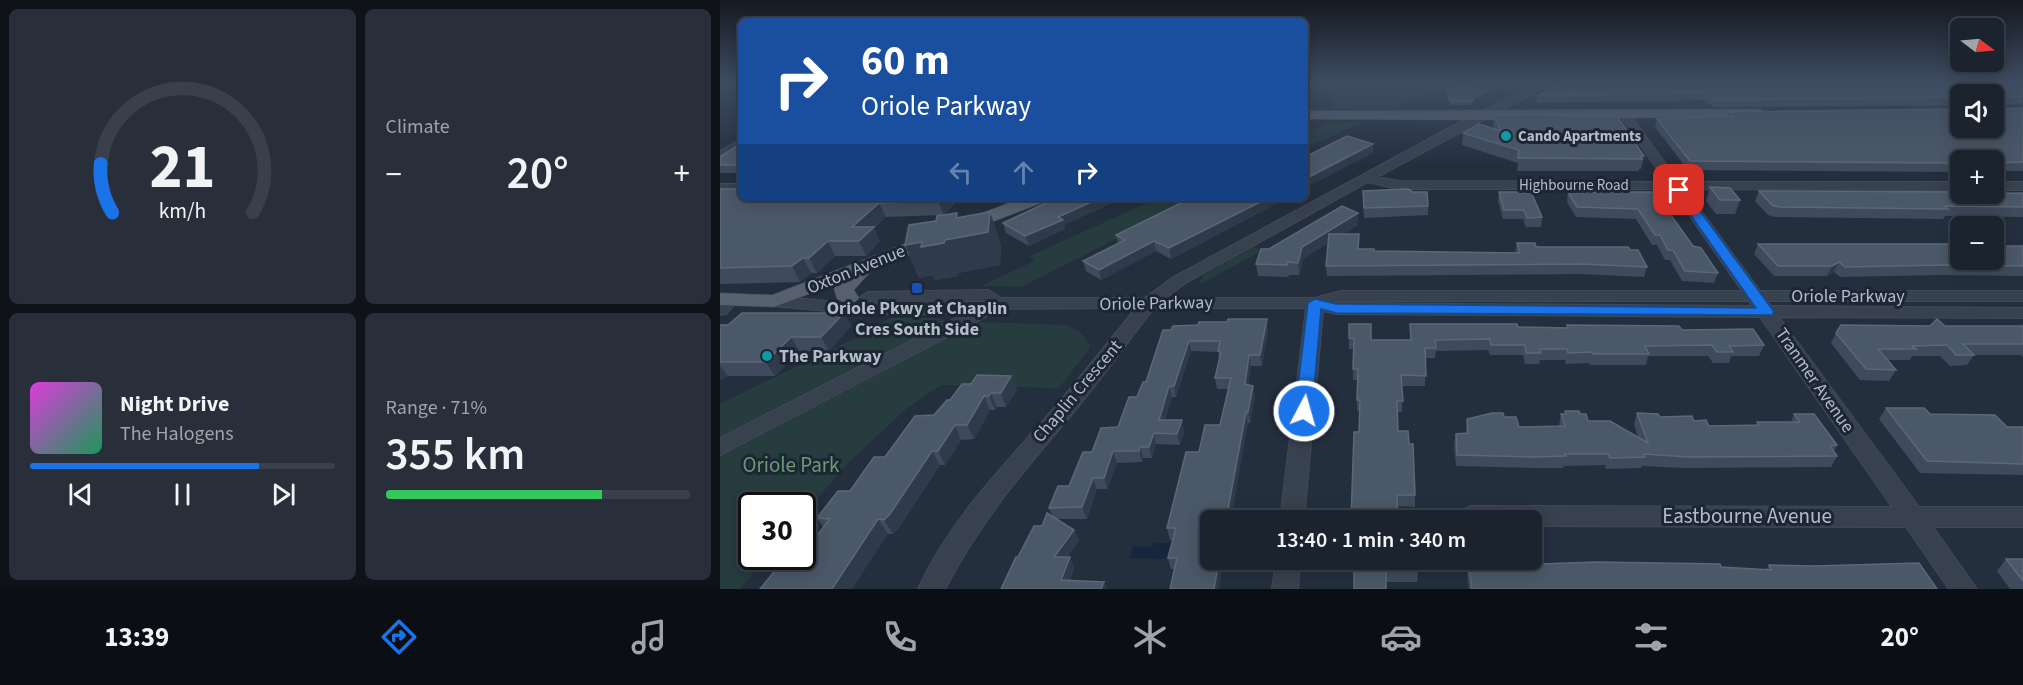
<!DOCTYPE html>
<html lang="en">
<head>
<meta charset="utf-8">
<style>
  body { margin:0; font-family:"Source Sans 3",sans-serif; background:#282f3a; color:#f1f3f6; height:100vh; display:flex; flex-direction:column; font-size:22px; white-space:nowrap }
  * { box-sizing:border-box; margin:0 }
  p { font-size:20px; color:#a0a4aa }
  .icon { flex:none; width:33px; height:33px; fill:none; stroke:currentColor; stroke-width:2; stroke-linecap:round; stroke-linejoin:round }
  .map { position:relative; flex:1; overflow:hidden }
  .panel { display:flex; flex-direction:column; gap:9px; padding:9px; background:#0f1319; width:720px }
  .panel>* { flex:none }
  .guide { position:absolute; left:18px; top:18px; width:570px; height:183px; border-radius:9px; box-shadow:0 3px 15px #0003,0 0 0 2px #39404a; background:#1a4fa0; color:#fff; overflow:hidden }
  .needle { width:39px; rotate:106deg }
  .buttons { position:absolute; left:1230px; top:18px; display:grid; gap:12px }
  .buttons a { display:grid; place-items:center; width:54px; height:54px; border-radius:9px; background:#1b232e; box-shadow:0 3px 15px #0003,0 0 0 2px #39404a; font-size:30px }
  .speed { position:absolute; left:18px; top:492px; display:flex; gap:12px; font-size:30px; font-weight:700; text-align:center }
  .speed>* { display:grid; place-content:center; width:78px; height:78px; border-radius:50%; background:#1b232e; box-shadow:0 3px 15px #0003,0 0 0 2px #39404a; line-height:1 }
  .speed .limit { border:3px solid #111; border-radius:9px; background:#fff; color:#111 }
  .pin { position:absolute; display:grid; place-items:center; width:51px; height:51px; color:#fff; margin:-26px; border-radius:12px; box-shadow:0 3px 9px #0006 }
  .me { position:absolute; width:66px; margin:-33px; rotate:6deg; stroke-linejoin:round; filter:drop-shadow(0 0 4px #0008) }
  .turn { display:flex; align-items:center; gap:21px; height:126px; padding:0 24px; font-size:27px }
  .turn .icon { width:78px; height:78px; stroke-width:2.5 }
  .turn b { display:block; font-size:42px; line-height:51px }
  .lanes { display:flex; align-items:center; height:57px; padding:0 24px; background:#0003; justify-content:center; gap:30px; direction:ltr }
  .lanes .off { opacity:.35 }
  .big { font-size:45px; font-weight:600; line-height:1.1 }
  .panel .widget { flex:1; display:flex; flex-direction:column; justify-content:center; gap:9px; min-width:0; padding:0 21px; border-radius:9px; background:#282f3a }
  .panel .dial { align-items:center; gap:0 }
  .dial svg { height:156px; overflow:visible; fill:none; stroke:#39404a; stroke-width:7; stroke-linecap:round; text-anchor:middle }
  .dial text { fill:#f1f3f6; stroke:none }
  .song { display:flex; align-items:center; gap:18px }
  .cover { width:72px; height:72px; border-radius:9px; background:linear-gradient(135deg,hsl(300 70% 55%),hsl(150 70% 35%)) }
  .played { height:6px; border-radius:3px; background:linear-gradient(90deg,#1a73e8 75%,#39404a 75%) }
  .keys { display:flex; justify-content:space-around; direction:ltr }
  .heat { display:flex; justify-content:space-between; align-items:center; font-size:33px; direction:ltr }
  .charge { height:9px; border-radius:4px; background:linear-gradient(90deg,#34c759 71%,#39404a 0) }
  .panel .tiles { flex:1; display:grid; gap:9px; grid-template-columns:repeat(2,1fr) }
  .trip { position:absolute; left:480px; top:510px; width:342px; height:60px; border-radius:9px; background:#1b232e; box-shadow:0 3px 15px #0003,0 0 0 2px #39404a; font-weight:600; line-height:60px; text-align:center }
  .dock { display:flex; height:96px; justify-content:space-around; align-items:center; background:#0b0e12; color:#a0a4aa }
  .dock .icon { width:42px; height:42px }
  .dock .selected { color:#1a73e8 }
  .dock b { font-size:27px; color:#f1f3f6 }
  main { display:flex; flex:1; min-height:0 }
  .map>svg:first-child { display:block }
  .green { fill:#263c3f }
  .water { fill:#17263c }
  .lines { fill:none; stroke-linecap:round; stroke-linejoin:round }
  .minor-casing { stroke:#414a57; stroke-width:2 }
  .major-casing { stroke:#414a57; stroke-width:1 }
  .minor { fill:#38414e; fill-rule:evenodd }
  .major { fill:#56606e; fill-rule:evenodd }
  .wall { fill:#3f4b5c }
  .shaded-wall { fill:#2f3b4b }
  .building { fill:#4b5868; stroke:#5c6777; stroke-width:1.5 }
  .route { fill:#1a73e8; stroke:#114b97; stroke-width:1.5 }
  .culture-dot { fill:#0f9aa8; stroke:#1d2633; stroke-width:2 }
  .transit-dot { fill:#1a4fb4; stroke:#1d2633; stroke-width:2 }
  .labels { text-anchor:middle; stroke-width:6; stroke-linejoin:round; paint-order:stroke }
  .far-poi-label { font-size:15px; font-weight:bold; fill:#b4bcc9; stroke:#1d2633; text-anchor:start }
  .far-street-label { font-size:15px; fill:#b4bcc9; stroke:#1d2633 }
  .street-label { font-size:18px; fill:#b4bcc9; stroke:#1d2633 }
  .poi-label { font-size:18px; font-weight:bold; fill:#b4bcc9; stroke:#1d2633 }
  .near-park-label { font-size:21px; fill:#6b9a76; stroke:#1d2633 }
  .near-street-label { font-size:21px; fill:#b4bcc9; stroke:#1d2633 }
</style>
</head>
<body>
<main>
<section class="panel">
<div class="tiles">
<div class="widget dial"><svg viewBox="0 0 100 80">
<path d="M14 69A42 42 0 1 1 86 69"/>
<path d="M14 69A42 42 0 0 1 8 44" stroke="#1a73e8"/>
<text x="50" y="56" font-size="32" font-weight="700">21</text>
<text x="50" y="72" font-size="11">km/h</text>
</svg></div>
<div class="widget"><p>Climate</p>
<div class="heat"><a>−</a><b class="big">20°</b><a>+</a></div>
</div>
<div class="widget">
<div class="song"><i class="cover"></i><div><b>Night Drive</b><p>The Halogens</p></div></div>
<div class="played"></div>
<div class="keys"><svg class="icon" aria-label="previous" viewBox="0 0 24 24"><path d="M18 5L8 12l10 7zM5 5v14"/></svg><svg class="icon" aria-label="pause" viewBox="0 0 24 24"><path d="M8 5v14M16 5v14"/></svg><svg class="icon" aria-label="next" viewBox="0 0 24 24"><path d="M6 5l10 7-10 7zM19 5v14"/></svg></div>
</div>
<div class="widget"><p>Range · 71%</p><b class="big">355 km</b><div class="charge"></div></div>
</div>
</section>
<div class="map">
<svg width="1303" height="589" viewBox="0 0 1303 589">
  <rect width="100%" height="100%" fill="#242f3e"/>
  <g class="green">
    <path d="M585 82H731L675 109H612L617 85Z"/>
    <path d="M642 122 585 148V133L608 123Z"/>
    <path d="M438 198H477L301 287 261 286 314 261 310 256Z"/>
    <path d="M534 247 541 251 486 281 479 283 484 275Z"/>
    <path d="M169 318H214L225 320 218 328 0 439V404L150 331Z"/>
    <path d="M258 322 347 325 362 334 370 344 369 349 339 388 221 385 186 409 128 463 83 515 82 506H32V556L47 557 20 589H0V456Z"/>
  </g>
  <path class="water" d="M434 543H451L446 559 409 558 413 546 432 547Z"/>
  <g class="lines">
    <g class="minor-casing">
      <g id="minor">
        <path d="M820 82H834L657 177 678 181 946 182 899 114 904 111 908 112 959 182H1240V190L965 189 1040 291H1303V301H1047L1051 306 1303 308V318L1059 317 1199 507H1303V527H1213L1257 589H1229L1186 527 812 526V520H743L740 516 744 509 752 506 1172 507 1040 317 616 314 603 311 584 520H560L586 308H434C407 343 381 379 353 413 304 470 260 522 225 589H198C231 516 290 460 341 400 366 370 391 339 416 308L273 309 271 314 0 455V438L244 314H138L54 306 46 301 48 297 54 296 138 304H255L265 301 148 302 140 297 148 292 268 290 281 298H425L452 278 744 120ZM648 182 678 189H951L1022 291H621L595 298H446L464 284ZM622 301H1029L1032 306 614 303Z"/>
        <path d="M21 139V148L0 160V151Z"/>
        <rect x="1274" y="182" width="29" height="8"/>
        <rect x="0" y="184" width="21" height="8"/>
        <path d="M11 294 19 299 6 314 0 315V300Z"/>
        <path d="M556 560H580L578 589H552Z"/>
      </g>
    </g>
    <g class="major-casing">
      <g id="major">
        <path d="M1037 109 1042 110 1044 113 1042 116 763 120 585 119V111Z"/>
        <path d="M302 198H327L324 202 251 230H239L236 226 239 222Z"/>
        <path d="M213 233 220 235 222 239 220 243 153 269 134 290 139 298 135 302 128 304 117 299 114 289 118 283 54 307 0 305V293L52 295Z"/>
      </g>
    </g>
    <use href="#minor" class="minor"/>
    <use href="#major" class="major"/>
  </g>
  <g class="wall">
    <path d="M724 82 753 101 752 105H730L724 85Z"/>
    <path d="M843 82 1303 90V102L1301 104 1277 105 1278 109 1303 108V171H1274V160H1240V172L968 170 935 127 937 119 1007 117 1009 112 1240 128 1274 94H1240V105L993 107 985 100 816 103 817 96Z"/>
    <path d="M1290 82H1303V89Z"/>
    <path d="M774 115 924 156 921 169H919V171H797L798 163 742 145 743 133 774 129 773 127Z"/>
    <path d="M21 146V173H0V157Z"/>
    <path d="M990 187 1020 200 1015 214H996L986 201Z"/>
    <path d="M0 189 21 198H236L237 201 224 215 239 217 281 244 280 265 238 273V276L215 280 213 275 199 278 185 245 216 221 221 215 166 217 154 228 160 241 146 256H115L97 273H91L80 282 0 284Z"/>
    <path d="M643 191 708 206V215L644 218Z"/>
    <path d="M1039 191 1303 193V217L1225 216 1223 219 1055 217 1048 215 1035 201Z"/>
    <path d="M779 192 822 217 821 227H806L803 219H783L778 201Z"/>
    <path d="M848 192 953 204 950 214 973 246 998 273 994 283 962 281 950 260H945L937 245H932L916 219 856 217 847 202Z"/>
    <path d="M336 198H402L344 225 345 229 309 246 286 233 283 223Z"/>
    <path d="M471 198H567L451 259 436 251 381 280 366 271 363 261 398 243 396 235Z"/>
    <path d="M638 225 623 234 639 249 654 251 795 253 797 243 816 247 910 250 927 267 924 277 860 274 607 276 606 266 608 243 583 259 579 275H569L568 277 538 276 536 264 549 249Z"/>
    <path d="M1038 244 1240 260 1303 246V276L1218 275 1120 277 1114 272 1107 276H1054L1034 254Z"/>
    <path d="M124 313 131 326 109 351H79L55 376H8L0 380V325Z"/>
    <path d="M629 324 651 340H690V324L846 328 847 325 962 330 1044 345 1039 356H1011L1009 363H993L988 356H928L926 365H870L869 363 846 364 845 360H820L819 364H805L803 355H770L768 350 716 351 715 358H705V386H682V412H677L678 431 689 444 695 495V507L677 506 639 432 640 411H637V380H633L634 349H629Z"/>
    <path d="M1225 326H1303V357L1301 355H1254L1247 365 1230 366 1220 356H1192L1190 360H1167L1176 370 1169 381 1140 380 1111 343 1116 333Z"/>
    <path d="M443 330H548L542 366H531L528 385 535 397 530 423H528L455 569H451L448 558 453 540H450L447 528 479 452 500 425 509 389H497L495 378 499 360 498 352 471 351 456 397H452L445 420 464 432 460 445 436 444 432 458H423L422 462 397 463 387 489H377L367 519H337L354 530 359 541 347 557H350L354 568 350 580 281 589 298 557 322 526 333 517 329 508 349 486 372 452 398 427 417 397 426 382Z"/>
    <path d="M291 376 297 390 286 407H277L275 410H270L254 439 241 440 225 465H220L178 529 173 534H168L77 562 103 527 97 518 130 491 165 457 230 400 251 384Z"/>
    <path d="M1166 408 1287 427H1303V475L1200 473 1159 419Z"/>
    <path d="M845 411 860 414 868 421 918 437 914 424 917 413 940 417 974 421 989 426 1036 425 1037 422H1071L1074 414 1117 445 1114 451 1117 456 1111 467 965 468 922 466 921 468 886 469 885 465 844 466 843 468H811L736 466 734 445 736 434 746 433 747 419 784 417 799 427 839 426 841 414H845Z"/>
    <path d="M1286 559H1303V589H1290L1277 571Z"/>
    <path d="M634 560 698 571 697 582H666L634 573Z"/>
    <path d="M748 560 786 565 1001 567 1046 570 1049 565 1217 589H749L747 572Z"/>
  </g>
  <g class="shaded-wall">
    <path d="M783 82H791L751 102 752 98Z"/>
    <path d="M653 144V153L585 188V179Z"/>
    <path d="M221 198H236L237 201 224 215 218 201Z"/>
    <path d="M380 198H402L344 225 345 229 309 246 305 236 338 217Z"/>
    <path d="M548 198H567L451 259 449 248Z"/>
    <path d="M159 203 166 217 154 228 160 241 146 256 132 227Z"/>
    <path d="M270 212 281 244 280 265 238 273V276L215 280 213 275 199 278 185 245 202 242 236 218 237 213 246 236Z"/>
    <path d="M638 213V225L583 259 579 275 578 263 582 247Z"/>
    <path d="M108 241 115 256 97 273 89 258Z"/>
    <path d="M434 241 436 251 381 280 379 270Z"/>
    <path d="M83 258 91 273 80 282 72 266Z"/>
    <path d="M1119 262 1114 272 1107 276 1112 266Z"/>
    <path d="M124 313 131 326 109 351 101 337Z"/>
    <path d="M547 319 548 330 542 366 540 355Z"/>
    <path d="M71 337 79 351 55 376 46 362Z"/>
    <path d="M469 341 471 351 456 397 454 386Z"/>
    <path d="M529 355 531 366 526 395 525 384Z"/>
    <path d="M0 366 8 376 0 380Z"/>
    <path d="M291 376 297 390 286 407 281 393Z"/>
    <path d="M449 386 452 397 442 431 439 420Z"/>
    <path d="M533 386 535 397 530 423 528 412Z"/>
    <path d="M271 393 277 407 275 410 269 396Z"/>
    <path d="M264 396 270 410 254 439 247 425Z"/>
    <path d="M526 412 528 423 511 520H506Z"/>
    <path d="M462 420 464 432 460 445 457 434Z"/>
    <path d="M235 425 241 440 225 465 218 451Z"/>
    <path d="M434 433 436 444 432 458 429 447Z"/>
    <path d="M420 447 423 458 422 462 419 451Z"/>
    <path d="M212 451 220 465 178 529 173 534 164 520Z"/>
    <path d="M393 451 397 463 387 489 384 478Z"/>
    <path d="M373 478 377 489 367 519 362 507Z"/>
    <path d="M158 519 168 534 132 589H112Z"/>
    <path d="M354 530 359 541 339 568 334 557Z"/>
    <path d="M350 557 354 568 346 589 341 580Z"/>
    <path d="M499 560H504L499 589H494Z"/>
    <path d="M384 582 387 589H381Z"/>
  </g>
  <g class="building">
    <path d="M724 82 744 87 754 82H783L752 98 753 101H730Z"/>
    <path d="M843 82H1287L1303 90V94H1302L1303 96 1278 97 1276 99 1278 109 1303 108V162L1274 163V160H1240V163H1238L970 161 937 119 1014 116 1009 112 1240 109V128H1274V94H1240V97L995 100 987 92 817 96Z"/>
    <path d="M774 115 897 116 924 156H920L922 159 798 158 799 150 743 133 759 124 781 131Z"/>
    <path d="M627 136 653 144 585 179V157Z"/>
    <path d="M17 146H21V165H0V157Z"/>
    <path d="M990 187 1010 188 1020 200H1000Z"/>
    <path d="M0 189H21V198H221L218 201 159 203 132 227H154L139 241H108L89 258H83L72 266 0 268Z"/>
    <path d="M688 189 693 192H707L708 206 644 208 643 191Z"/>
    <path d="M1039 191 1240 192V194L1303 193V207L1224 206 1228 209 1059 207 1052 205Z"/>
    <path d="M779 192H811L822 217 807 218 804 210H784Z"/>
    <path d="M848 192H944L953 204H943L973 246 981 248 998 273 965 271 953 250H948L940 235H935L918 209 857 207Z"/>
    <path d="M336 198H380L338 217 343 220 305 236 283 223Z"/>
    <path d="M471 198H548L449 248 434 241 379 270 363 261 405 240 396 235Z"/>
    <path d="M622 206 638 213 582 247 578 263 568 262 567 265 536 264 541 249H549Z"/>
    <path d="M270 212 268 232 225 240 224 243 201 247 202 242 185 245 189 225 216 221 217 216 237 213 236 218Z"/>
    <path d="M609 234H639L638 249H654V251L800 253 797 243H815L816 247H908L910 250H918L927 267 862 264 606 266Z"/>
    <path d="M1038 244H1240V260H1274V246H1303V266L1224 265 1125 267 1119 262 1112 266H1058Z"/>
    <path d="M22 313H124L101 337H71L46 362H0V325H8Z"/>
    <path d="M508 319H547L540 355H529L525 384 533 386 528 412H526L506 520H490V560H499L494 589H450L457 558H448L456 528H447L466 452H479L485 425H500L511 378H495L501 352 498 351 500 341H469L454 386H449L439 420H462L457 434 434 433 429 447H420L419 451H393L384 478H373L362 507 329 508 338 486H349L363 452H372L381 428 398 427 409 397H417L423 382H426L443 330H451L453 326 478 325 479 322H507Z"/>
    <path d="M1217 319 1225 326H1303V344H1243L1254 355H1236L1227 345 1192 346 1196 349H1158L1176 370 1146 369 1116 333 1121 325 1210 326Z"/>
    <path d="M629 324H651V340H691L690 324H797L798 327 848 328 847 325 959 326 962 330 1033 329 1044 345 1009 346 1013 352H997L992 345 925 346 929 354H873L872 352 848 353 847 349H820L821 353H806L805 345H771L770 339 715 340 716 348H705L706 376 681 375 683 401H677L678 431H688L689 444H693L695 495H677L678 520H631L634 432H639L640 400H637L638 369H633L634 338H629Z"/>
    <path d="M257 375 291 376 281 393H271L269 396H264L247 425H235L218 451H212L170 514 164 520 158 519 112 589H40L62 562H77L81 556H82V554L110 519 97 518 118 491H130L154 457H165L195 416 214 415 227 400H230L242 384H251Z"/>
    <path d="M1166 408H1204L1210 414 1275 415 1287 427H1303V464L1207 461Z"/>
    <path d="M845 411H859L860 414H866L868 421H890L928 443 917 413 938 414 940 417 972 416 974 421 986 420 989 426 1039 425 1037 422H1080L1074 414H1094L1117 445 1110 446 1117 456 969 457 924 454 925 457 890 458 888 454H845L846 456 814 457 737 455 736 434 748 433 747 419 772 413H783L784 417H796L799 427 845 426 841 414H846Z"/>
    <path d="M327 513 354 530 334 557H350L341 580 384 582 381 589H281L296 557H298L314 526H322Z"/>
    <path d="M1286 559H1303V581Z"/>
    <path d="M634 560H697L698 571H666V589H634Z"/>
    <path d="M748 560H785L786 565 877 562 1000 564 1001 567 1052 570 1049 565 1095 566 1199 563 1217 589H752Z"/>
  </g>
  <linearGradient id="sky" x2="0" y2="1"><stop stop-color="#141a22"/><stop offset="0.5" stop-color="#3f4d63"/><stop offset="1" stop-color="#3f4d63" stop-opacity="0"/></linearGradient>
  <rect width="1303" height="165" fill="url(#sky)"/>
  <path class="route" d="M959 187 963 188 1052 309 1054 312 1052 315 616 313 601 309 592 411 590 415H578L575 411 588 303 595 299 616 304 1036 308 953 190Z"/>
  <g class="culture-dot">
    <circle cx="786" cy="136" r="6"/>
    <circle cx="47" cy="356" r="6"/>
  </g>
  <rect class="transit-dot" x="191" y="282" width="12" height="12" rx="3"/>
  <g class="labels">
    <g class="far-poi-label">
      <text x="798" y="141">Cando Apartments</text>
    </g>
    <g class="far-street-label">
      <text x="854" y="190">Highbourne Road</text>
    </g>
    <g class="street-label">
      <text transform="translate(136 269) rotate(-22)" y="6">Oxton Avenue</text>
      <text x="1128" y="302">Oriole Parkway</text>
      <text transform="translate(436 303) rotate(-1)" y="6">Oriole Parkway</text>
      <text transform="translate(1095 380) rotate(55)" y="6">Tranmer Avenue</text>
      <text transform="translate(357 391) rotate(-50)" y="6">Chaplin Crescent</text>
    </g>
    <g class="poi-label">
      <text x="197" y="314">Oriole Pkwy at Chaplin<tspan x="197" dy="21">Cres South Side</tspan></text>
      <text x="59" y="362" text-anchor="start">The Parkway</text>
    </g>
    <g class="near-park-label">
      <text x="71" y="472">Oriole Park</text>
    </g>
    <g class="near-street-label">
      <text x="1027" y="523">Eastbourne Avenue</text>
    </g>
  </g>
</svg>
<div class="buttons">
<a><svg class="needle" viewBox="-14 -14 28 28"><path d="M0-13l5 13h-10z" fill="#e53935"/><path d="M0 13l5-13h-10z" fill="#a0a4aa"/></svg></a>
<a><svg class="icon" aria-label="sound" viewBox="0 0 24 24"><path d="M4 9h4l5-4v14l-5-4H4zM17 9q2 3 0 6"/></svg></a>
<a>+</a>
<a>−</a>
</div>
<div class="speed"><div class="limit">30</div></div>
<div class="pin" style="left:959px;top:190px;background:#d93025"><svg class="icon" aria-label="arrive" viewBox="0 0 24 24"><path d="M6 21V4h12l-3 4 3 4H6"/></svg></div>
<svg class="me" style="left:584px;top:411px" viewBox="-20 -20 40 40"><circle r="17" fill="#1a73e8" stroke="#fff" stroke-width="3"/><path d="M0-11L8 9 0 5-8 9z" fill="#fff"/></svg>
<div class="trip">13:40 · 1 min · 340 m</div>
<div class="guide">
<div class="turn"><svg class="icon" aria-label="right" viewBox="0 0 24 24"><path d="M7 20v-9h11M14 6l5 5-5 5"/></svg><div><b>60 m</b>Oriole Parkway</div></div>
<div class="lanes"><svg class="icon off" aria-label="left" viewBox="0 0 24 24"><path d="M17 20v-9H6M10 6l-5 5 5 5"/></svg><svg class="icon off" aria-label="ahead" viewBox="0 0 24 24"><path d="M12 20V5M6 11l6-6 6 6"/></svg><svg class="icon" aria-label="right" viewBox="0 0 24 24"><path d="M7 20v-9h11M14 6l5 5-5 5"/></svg></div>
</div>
</div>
</main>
<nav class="dock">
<b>13:39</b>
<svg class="icon selected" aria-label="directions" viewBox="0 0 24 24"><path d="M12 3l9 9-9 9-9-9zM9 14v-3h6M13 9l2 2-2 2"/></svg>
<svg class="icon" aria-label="music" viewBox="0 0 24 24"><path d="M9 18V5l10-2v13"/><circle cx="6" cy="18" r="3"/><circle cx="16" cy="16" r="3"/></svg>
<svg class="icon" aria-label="phone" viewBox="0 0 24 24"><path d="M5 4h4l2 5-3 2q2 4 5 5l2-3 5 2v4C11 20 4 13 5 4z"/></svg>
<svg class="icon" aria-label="climate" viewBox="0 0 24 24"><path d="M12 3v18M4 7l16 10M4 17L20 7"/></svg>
<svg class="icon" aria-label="car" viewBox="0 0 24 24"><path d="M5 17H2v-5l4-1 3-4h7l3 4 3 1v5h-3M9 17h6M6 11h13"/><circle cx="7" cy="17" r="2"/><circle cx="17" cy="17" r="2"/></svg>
<svg class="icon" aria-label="filters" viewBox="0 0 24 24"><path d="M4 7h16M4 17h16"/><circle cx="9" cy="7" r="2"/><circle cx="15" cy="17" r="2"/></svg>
<b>20°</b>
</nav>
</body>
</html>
